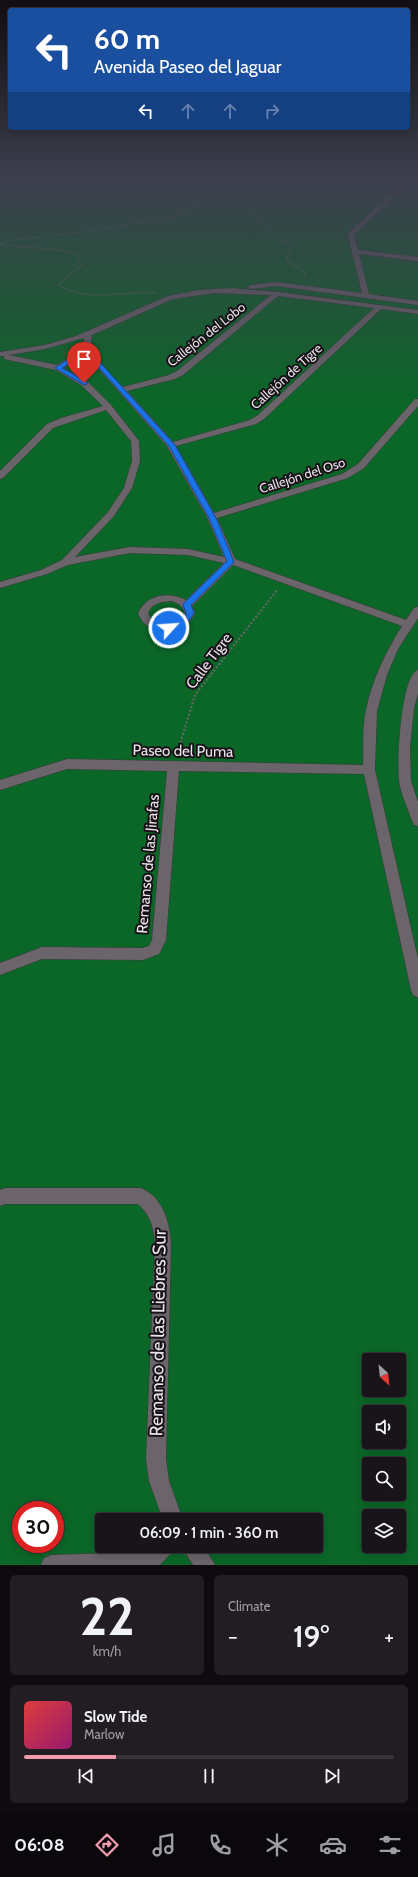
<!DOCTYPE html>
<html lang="en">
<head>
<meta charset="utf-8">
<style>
  body { margin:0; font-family:Cabin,sans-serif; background:#221d22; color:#f1f3f6; height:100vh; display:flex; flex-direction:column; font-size:15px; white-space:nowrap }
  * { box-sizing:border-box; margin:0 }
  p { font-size:13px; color:#9f9ea2 }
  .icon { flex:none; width:22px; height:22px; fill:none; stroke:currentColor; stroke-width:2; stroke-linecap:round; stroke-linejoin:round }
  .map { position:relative; height:1565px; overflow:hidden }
  .side { display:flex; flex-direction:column; gap:10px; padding:10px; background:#0e0b0e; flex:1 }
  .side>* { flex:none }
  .guide { position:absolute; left:8px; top:8px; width:402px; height:122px; border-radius:4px; box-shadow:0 2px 10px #0003,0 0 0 1px #373338; background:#1a4fa0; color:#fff; overflow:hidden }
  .needle { width:26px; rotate:153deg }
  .buttons { position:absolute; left:362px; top:1353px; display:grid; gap:8px }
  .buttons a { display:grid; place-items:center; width:44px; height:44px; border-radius:4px; background:#191419; box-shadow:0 2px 10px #0003,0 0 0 1px #373338; font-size:20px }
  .speed { position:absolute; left:12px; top:1501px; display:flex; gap:8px; font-size:20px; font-weight:700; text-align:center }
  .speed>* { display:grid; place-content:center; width:52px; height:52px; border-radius:50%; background:#191419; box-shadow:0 2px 10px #0003,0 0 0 1px #373338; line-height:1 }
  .speed .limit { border:6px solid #d22; background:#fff; color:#111 }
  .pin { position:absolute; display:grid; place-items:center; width:34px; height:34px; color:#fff; margin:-41px -17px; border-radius:50% 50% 50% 0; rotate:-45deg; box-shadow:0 0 4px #0007 }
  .pin .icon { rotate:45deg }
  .me { position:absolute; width:44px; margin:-22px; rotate:64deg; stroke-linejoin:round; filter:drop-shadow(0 0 3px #0008) }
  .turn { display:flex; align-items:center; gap:14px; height:84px; padding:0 20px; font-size:18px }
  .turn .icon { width:52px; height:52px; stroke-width:2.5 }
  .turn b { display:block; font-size:28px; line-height:34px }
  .lanes { display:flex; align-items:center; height:38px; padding:0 20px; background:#0003; justify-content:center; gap:20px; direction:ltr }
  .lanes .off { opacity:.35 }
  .big { font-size:30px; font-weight:600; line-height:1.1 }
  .side .widget { flex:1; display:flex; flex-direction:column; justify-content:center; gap:6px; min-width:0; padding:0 14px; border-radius:6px; background:#221d22 }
  .side .dial { align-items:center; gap:0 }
  .dial b { font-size:52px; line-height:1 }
  .song { display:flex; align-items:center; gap:12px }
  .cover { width:48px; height:48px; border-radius:6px; background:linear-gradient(135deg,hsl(0 70% 55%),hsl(320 70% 35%)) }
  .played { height:4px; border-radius:2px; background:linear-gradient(90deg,#f29aae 25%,#373338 25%) }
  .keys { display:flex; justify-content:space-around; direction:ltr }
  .heat { display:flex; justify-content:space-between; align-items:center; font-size:22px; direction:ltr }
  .side .tiles { flex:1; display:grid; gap:10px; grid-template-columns:1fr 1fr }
  .widget:last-child { grid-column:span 2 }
  .trip { position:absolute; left:95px; top:1513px; width:228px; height:40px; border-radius:4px; background:#191419; box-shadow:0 2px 10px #0003,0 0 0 1px #373338; font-weight:600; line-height:40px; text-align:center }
  .tab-bar { display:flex; height:64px; justify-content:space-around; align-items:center; background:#0a080a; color:#9f9ea2 }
  .tab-bar .icon { width:28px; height:28px }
  .tab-bar .current { color:#f29aae }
  .tab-bar b { font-size:18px; color:#f1f3f6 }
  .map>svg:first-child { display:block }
  .forest { fill:#0b6728; fill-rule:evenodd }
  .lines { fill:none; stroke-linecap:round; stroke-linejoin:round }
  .minor-casing { stroke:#3b373b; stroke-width:1 }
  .path-far1 { stroke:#6c676c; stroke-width:1.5; stroke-dasharray:1 1; stroke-linecap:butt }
  .path { stroke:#6c676c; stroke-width:2; stroke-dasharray:2 2; stroke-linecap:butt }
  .minor { fill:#6b646b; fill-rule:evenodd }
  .route { fill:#1a73e8; stroke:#114b97 }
  .labels { text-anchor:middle; stroke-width:4; stroke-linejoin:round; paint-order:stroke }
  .far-street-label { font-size:13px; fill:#e9e5e9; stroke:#181218 }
  .street-label { font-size:15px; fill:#e9e5e9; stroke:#181218 }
  .near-street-label { font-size:18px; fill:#e9e5e9; stroke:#181218 }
</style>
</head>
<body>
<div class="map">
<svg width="418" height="1565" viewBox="0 0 418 1565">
  <rect width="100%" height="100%" fill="#211b21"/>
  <path class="forest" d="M0 182H418V1565H0ZM369 1360H399V1390H369ZM369 1412H399V1442H369ZM369 1464H399V1494H369ZM21 1510H55V1544H21ZM369 1516H399V1546H369ZM102 1520H316V1546H102Z"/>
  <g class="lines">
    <g class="minor-casing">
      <g id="minor">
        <path d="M403 182H409L354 235 358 250 418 257V261L359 254 369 294 418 301V305L276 286 251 289 248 287 251 285 276 282 362 293 348 235 349 232Z"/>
        <path d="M231 288 278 292 418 310V314L381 309 264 419 256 424 176 446 214 513 342 474 358 464 415 399H418V406L364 468 348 478 217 518 235 559 406 620 414 608 418 607V618L398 649 387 675 377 711 375 770 418 959V997L413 995 411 990 364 774 179 771 166 940 159 954 143 960 42 959 0 975V963L42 947 143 948 149 946 152 940 167 771 67 769 0 790V780L67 759 363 765C364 748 362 727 366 710 372 680 386 652 402 626L233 565 192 606 195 613C183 638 149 640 138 613 147 594 169 591 186 600L224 563 188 555 130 553 68 565 47 574 0 588V582L41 570 62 560 108 512 124 488 132 461 131 441 106 410 53 428 3 478 0 479V471L47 424 61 418 103 406 81 385 56 370 4 359V356H0V352L45 345 76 336 168 296 199 290ZM215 293 271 295 177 371 169 375 123 387C111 374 86 356 92 335L173 299ZM278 296 374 308 258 415 250 420 173 442 127 391 175 379 183 375ZM84 338V347L88 356 69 358 57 365 9 355 45 349ZM91 360 167 446 207 517 224 557 188 549 130 547 75 557 114 516 132 488 140 461 139 441 111 405 87 381 63 368 74 362ZM171 601C178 603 183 606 185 613 177 629 155 630 148 613 152 603 161 602 171 601Z"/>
        <path d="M418 670V693L414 709 410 747 411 781 418 802V826L414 825 412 821C408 808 400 793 399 780 397 762 401 675 418 670Z"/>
        <path d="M5 1188H141C163 1197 170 1223 171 1245L166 1459 169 1481 183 1520H163L149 1481 146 1459 155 1245C154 1228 151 1216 138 1204H5L0 1206V1190Z"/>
        <path d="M150 1546H174L171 1553 160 1565H41L44 1558 51 1555 144 1552Z"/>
        <path d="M181 1546H203L215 1565H193Z"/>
      </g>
    </g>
    <g class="path-far1">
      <path d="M226 192 290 246V251L287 257 288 261 305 272 304 278"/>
      <path d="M0 243 12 240 83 232 173 217 225 192 259 182"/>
      <path d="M0 244 7 246 53 249 76 254 82 265 58 285C88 303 123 290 156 293"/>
    </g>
    <path class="path" d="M177 754 195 695 278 589"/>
    <use href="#minor" class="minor"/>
  </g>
  <linearGradient id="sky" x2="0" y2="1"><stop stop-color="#120f12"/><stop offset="0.45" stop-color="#3d3f4e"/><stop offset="1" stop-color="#3d3f4e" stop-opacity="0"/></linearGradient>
  <rect width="418" height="401" fill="url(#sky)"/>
  <path class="route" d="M95 357 175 445 216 518 234 562 191 605 194 613C188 624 182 629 169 631L165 628 183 620 186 613 183 605 184 603 227 561 209 518 169 446 92 360 73 361 62 368 87 382V384L84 385 55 368 70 358Z"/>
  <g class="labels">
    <g class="far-street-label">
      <text transform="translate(206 334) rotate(-38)" y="5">Callejón del Lobo</text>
      <text transform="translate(286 376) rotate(-42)" y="5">Callejón de Tigre</text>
      <text transform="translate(302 475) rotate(-18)" y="5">Callejón del Oso</text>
    </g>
    <g class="street-label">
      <text transform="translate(209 661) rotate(-53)" y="5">Calle Tigre</text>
      <text transform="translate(183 751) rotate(1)" y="5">Paseo del Puma</text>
      <text transform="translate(148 864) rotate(-85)" y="5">Remanso de las Jirafas</text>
    </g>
    <g class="near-street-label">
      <text transform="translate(158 1333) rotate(-89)" y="6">Remanso de las Liebres Sur</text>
    </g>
  </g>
</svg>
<div class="buttons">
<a><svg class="needle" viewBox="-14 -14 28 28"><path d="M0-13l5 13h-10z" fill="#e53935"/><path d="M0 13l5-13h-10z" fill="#9f9ea2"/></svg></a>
<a><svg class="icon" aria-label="sound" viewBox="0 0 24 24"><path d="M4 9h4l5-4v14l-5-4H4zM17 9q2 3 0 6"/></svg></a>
<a><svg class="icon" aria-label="search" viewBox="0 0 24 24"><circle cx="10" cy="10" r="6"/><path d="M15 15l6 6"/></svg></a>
<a><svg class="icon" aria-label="layers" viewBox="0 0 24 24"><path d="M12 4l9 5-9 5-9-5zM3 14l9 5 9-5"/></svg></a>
</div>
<div class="speed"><div class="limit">30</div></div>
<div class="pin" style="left:84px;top:383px;background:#d93025"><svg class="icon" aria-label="arrive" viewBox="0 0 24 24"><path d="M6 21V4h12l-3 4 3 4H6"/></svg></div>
<svg class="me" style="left:169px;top:628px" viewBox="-20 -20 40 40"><circle r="17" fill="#1a73e8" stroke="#fff" stroke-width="3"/><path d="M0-11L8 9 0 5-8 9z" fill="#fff"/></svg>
<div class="trip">06:09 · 1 min · 360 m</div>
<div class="guide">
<div class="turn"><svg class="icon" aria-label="left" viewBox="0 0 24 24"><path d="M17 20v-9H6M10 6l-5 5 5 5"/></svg><div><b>60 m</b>Avenida Paseo del Jaguar</div></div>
<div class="lanes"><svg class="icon" aria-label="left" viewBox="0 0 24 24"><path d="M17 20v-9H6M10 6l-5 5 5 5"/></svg><svg class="icon off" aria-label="ahead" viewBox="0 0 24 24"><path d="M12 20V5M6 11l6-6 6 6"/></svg><svg class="icon off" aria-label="ahead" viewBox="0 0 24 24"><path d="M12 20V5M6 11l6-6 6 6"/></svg><svg class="icon off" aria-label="right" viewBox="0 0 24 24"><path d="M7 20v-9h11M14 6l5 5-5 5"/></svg></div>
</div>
</div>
<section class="side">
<div class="tiles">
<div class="widget dial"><b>22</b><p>km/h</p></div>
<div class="widget"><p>Climate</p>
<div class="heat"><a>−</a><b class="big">19°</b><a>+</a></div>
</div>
<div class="widget">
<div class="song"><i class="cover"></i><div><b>Slow Tide</b><p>Marlow</p></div></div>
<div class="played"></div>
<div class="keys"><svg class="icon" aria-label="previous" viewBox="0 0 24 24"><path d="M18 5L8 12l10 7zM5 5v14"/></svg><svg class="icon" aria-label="pause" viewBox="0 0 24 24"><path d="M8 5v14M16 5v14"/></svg><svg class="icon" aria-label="next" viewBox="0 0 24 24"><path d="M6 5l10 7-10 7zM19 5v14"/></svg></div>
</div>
</div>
</section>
<nav class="tab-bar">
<b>06:08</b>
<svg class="icon current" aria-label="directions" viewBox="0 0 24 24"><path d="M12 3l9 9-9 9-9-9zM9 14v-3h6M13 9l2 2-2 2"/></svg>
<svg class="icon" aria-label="music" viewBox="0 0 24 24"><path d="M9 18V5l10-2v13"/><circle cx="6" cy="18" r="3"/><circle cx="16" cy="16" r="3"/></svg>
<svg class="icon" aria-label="phone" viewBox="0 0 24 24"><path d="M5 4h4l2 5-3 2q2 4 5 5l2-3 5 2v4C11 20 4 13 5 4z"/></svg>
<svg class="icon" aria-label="climate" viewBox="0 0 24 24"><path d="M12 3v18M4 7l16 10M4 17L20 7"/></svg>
<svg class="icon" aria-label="car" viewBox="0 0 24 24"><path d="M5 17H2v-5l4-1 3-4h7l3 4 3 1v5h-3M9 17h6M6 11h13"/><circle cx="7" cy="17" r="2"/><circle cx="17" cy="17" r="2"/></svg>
<svg class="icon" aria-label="filters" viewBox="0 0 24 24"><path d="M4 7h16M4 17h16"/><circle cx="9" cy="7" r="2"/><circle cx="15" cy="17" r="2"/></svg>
</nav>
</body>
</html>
